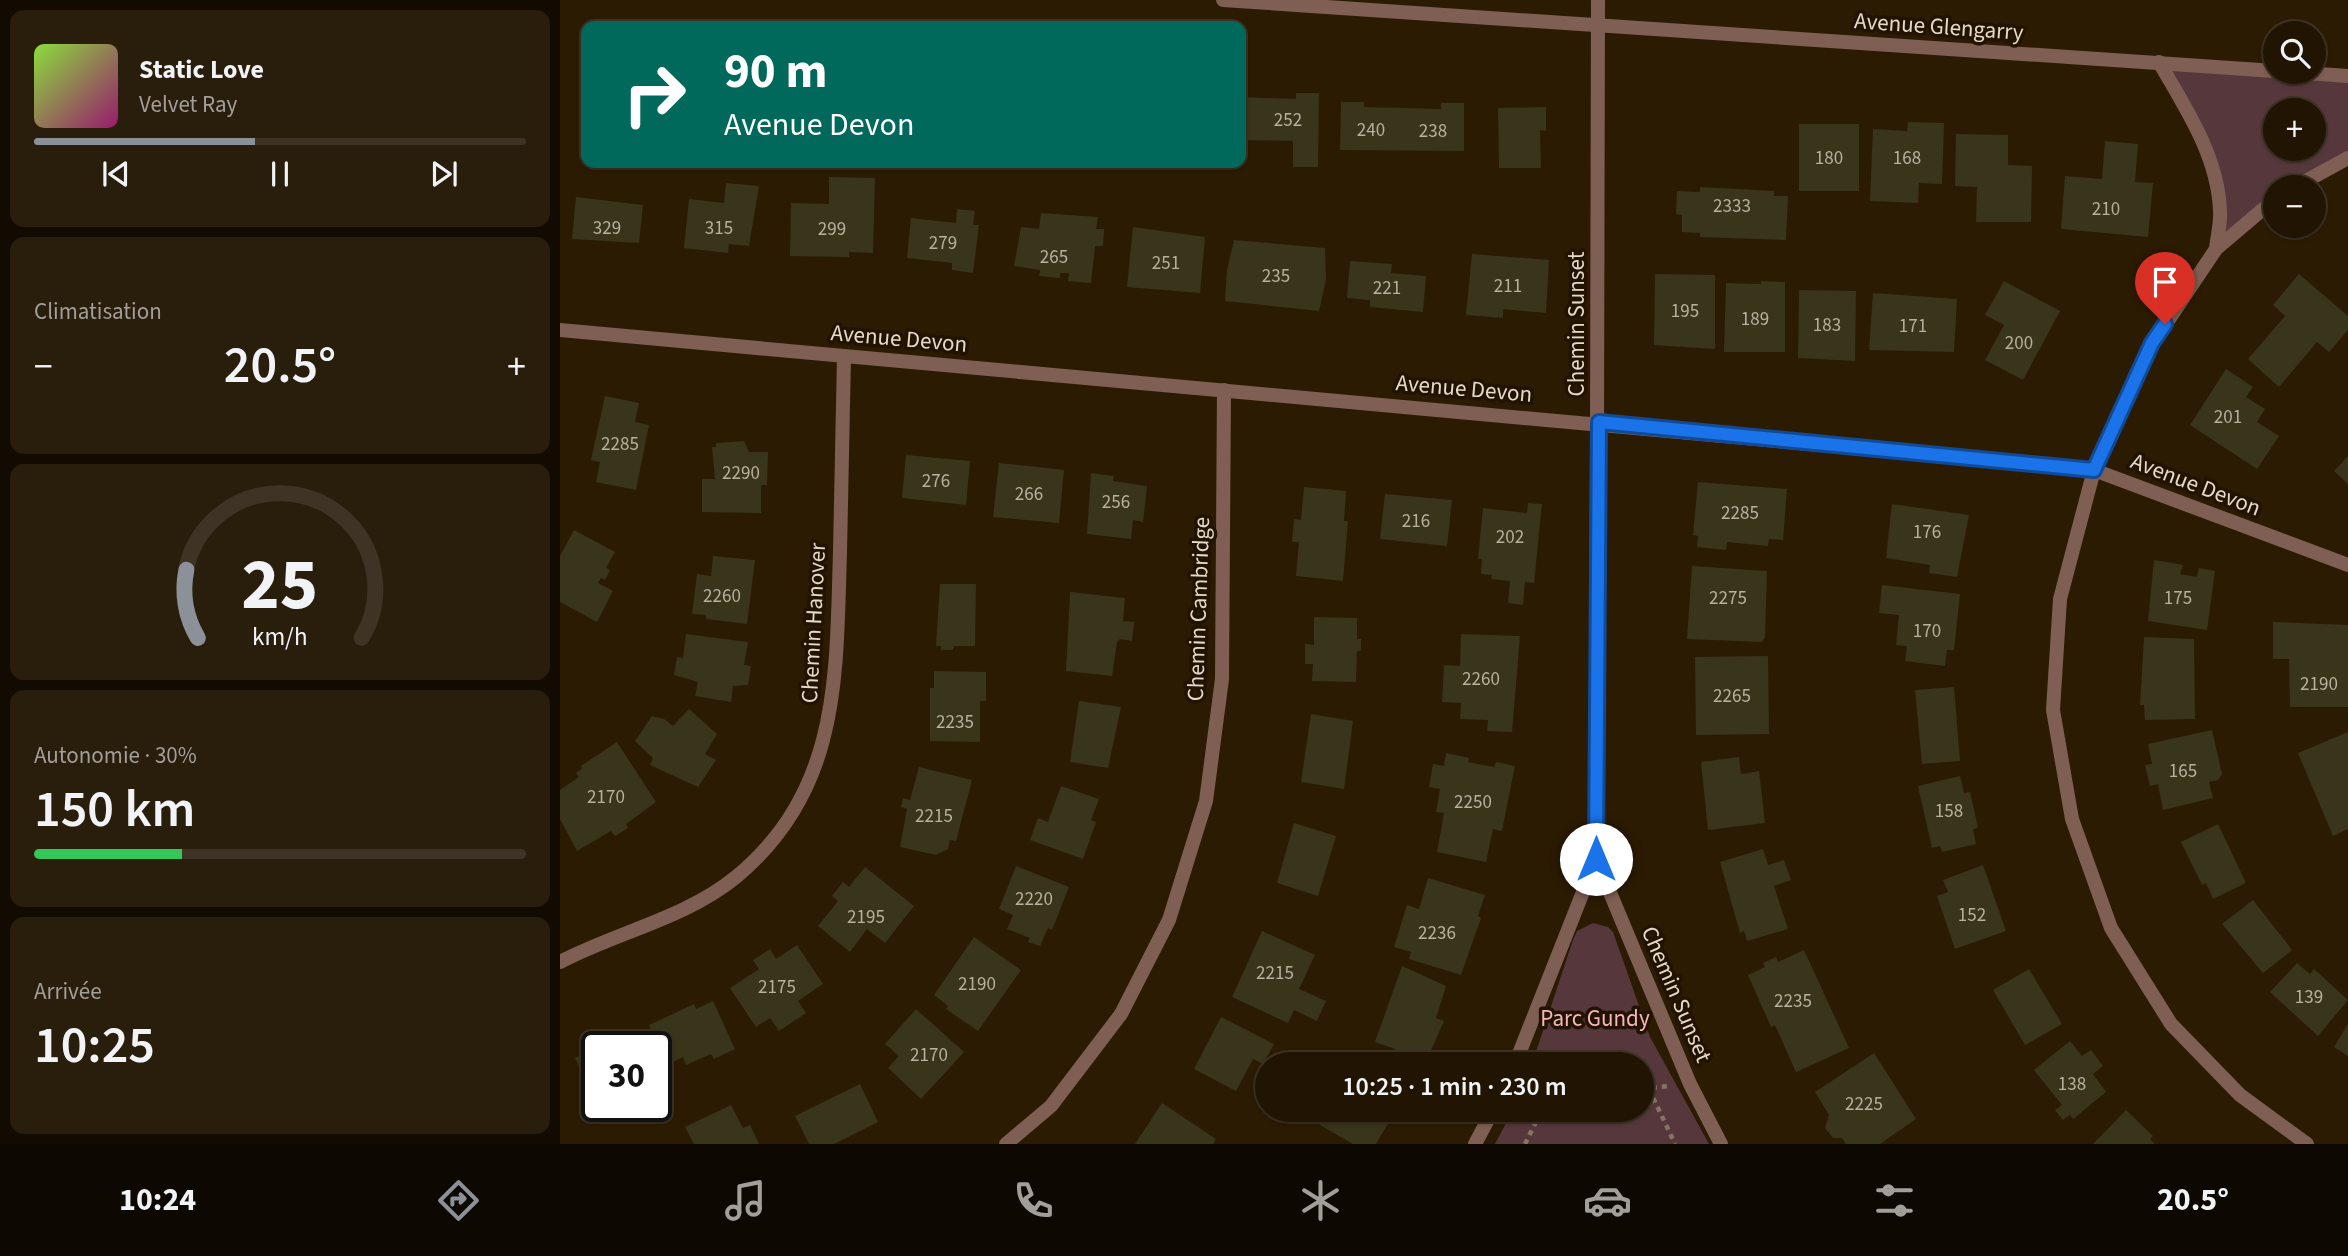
<!DOCTYPE html>
<html lang="fr">
<head>
<meta charset="utf-8">
<style>
  body { margin:0; font-family:"Source Sans 3",sans-serif; background:#291d0c; color:#f1f3f6; height:100vh; display:flex; flex-direction:column; font-size:26px; white-space:nowrap }
  * { box-sizing:border-box; margin:0 }
  p { font-size:23px; color:#a29e99 }
  .icon { flex:none; width:38px; height:38px; fill:none; stroke:currentColor; stroke-width:2; stroke-linecap:round; stroke-linejoin:round }
  .map { position:relative; flex:1; overflow:hidden }
  .side { display:flex; flex-direction:column; gap:10px; padding:10px; background:#120b01; width:560px }
  .side>* { flex:none }
  .guide { position:absolute; left:21px; top:21px; width:665px; height:147px; border-radius:14px; box-shadow:0 2px 5px #0004,0 0 0 2px #3e3324; background:#00695c; color:#fff; overflow:hidden }
  .buttons { position:absolute; left:1703px; top:21px; display:grid; gap:14px }
  .buttons a { display:grid; place-items:center; width:63px; height:63px; border-radius:50%; background:#211402; box-shadow:0 2px 5px #0004,0 0 0 2px #3e3324; font-size:35px }
  .speed { position:absolute; left:21px; top:1031px; display:flex; gap:14px; font-size:35px; font-weight:700; text-align:center }
  .speed>* { display:grid; place-content:center; width:91px; height:91px; border-radius:50%; background:#211402; box-shadow:0 2px 5px #0004,0 0 0 2px #3e3324; line-height:1 }
  .speed .limit { border:4px solid #111; border-radius:10px; background:#fff; color:#111 }
  .pin { position:absolute; display:grid; place-items:center; width:60px; height:60px; color:#fff; margin:-72px -30px; border-radius:50% 50% 50% 0; rotate:-45deg; box-shadow:0 0 7px #0007 }
  .pin .icon { rotate:45deg }
  .me { position:absolute; width:77px; margin:-38px; rotate:0deg; stroke-linejoin:round; filter:drop-shadow(0 0 5px #0008) }
  .turn { display:flex; align-items:center; gap:24px; height:147px; padding:0 28px; font-size:32px }
  .turn .icon { width:91px; height:91px; stroke-width:2.5 }
  .turn b { display:block; font-size:49px; line-height:60px }
  .big { font-size:52px; font-weight:600; line-height:1.1 }
  .side .tile { flex:1; display:flex; flex-direction:column; justify-content:center; gap:10px; min-width:0; padding:0 24px; border-radius:14px; background:#291d0c }
  .side .dial { align-items:center; gap:0 }
  .dial svg { height:182px; overflow:visible; fill:none; stroke:#3e3324; stroke-width:7; stroke-linecap:round; text-anchor:middle }
  .dial text { fill:#f1f3f6; stroke:none }
  .song { display:flex; align-items:center; gap:21px }
  .cover { width:84px; height:84px; border-radius:10px; background:linear-gradient(135deg,hsl(90 70% 55%),hsl(320 70% 35%)) }
  .played { height:7px; border-radius:4px; background:linear-gradient(90deg,#8c9099 45%,#3e3324 45%) }
  .keys { display:flex; justify-content:space-around; direction:ltr }
  .heat { display:flex; justify-content:space-between; align-items:center; font-size:38px; direction:ltr }
  .charge { height:10px; border-radius:5px; background:linear-gradient(90deg,#34c759 30%,#3e3324 0) }
  .trip { position:absolute; left:695px; top:1052px; width:399px; height:70px; border-radius:35px; background:#211402; box-shadow:0 2px 5px #0004,0 0 0 2px #3e3324; font-weight:600; line-height:70px; text-align:center }
  .dock { display:flex; height:112px; justify-content:space-around; align-items:center; background:#0d0801; color:#a29e99 }
  .dock .icon { width:49px; height:49px }
  .dock .active { color:#8c9099 }
  .dock b { font-size:32px; color:#f1f3f6 }
  main { display:flex; flex:1; min-height:0 }
  .map>svg:first-child { display:block }
  .green { fill:#56383c; fill-rule:evenodd }
  .building { fill:#38351a }
  .lines { fill:none; stroke-linecap:round; stroke-linejoin:round }
  .path { stroke:#847662; stroke-width:4.5; stroke-dasharray:5 5; stroke-linecap:butt }
  .street { stroke:#7f5f53; stroke-width:14 }
  .route-casing { stroke:#114b97; stroke-width:18 }
  .route { stroke:#1a73e8; stroke-width:12 }
  .labels { text-anchor:middle; stroke-width:7; stroke-linejoin:round; paint-order:stroke }
  .number-label { font-size:19px; fill:#b9b09e }
  .street-label { font-size:23px; fill:#e4d9ca; stroke:#221200 }
  .park-label { font-size:23px; fill:#f5b6bf; stroke:#221200 }
</style>
</head>
<body>
<main>
<section class="side">
<div class="tile">
<div class="song"><i class="cover"></i><div><b>Static Love</b><p>Velvet Ray</p></div></div>
<div class="played"></div>
<div class="keys"><svg class="icon" aria-label="previous" viewBox="0 0 24 24"><path d="M18 5L8 12l10 7zM5 5v14"/></svg><svg class="icon" aria-label="pause" viewBox="0 0 24 24"><path d="M8 5v14M16 5v14"/></svg><svg class="icon" aria-label="next" viewBox="0 0 24 24"><path d="M6 5l10 7-10 7zM19 5v14"/></svg></div>
</div>
<div class="tile"><p>Climatisation</p>
<div class="heat"><a>−</a><b class="big">20.5°</b><a>+</a></div>
</div>
<div class="tile dial"><svg viewBox="0 0 100 80">
<path d="M14 69A42 42 0 1 1 86 69"/>
<path d="M14 69A42 42 0 0 1 9 39" stroke="#8c9099"/>
<text x="50" y="56" font-size="32" font-weight="700">25</text>
<text x="50" y="72" font-size="11">km/h</text>
</svg></div>
<div class="tile"><p>Autonomie · 30%</p><b class="big">150 km</b><div class="charge"></div></div>
<div class="tile"><p>Arrivée</p><b class="big">10:25</b></div>
</section>
<div class="map">
<svg width="1788" height="1144" viewBox="0 0 1788 1144">
  <rect width="100%" height="100%" fill="#2c1b03"/>
  <g class="green">
    <path d="M1599 62 1788 76V158L1735 187H1715V199L1656 249 1652 164ZM1715 110H1754V149H1715Z"/>
    <path d="M1033 923 1048 927 1053 932 1090 1037 1149 1144H935L953 1110H1082V1064H972L1013 940 1017 931Z"/>
  </g>
  <g class="building">
    <rect x="20" y="41" width="6" height="60"/>
    <path d="M736 93H759L758 167H733V141L681 140V97L736 99Z"/>
    <path d="M781 102H804V107L881 109V103H904V151L780 150Z"/>
    <path d="M986 107V131L980 130 981 168H939L938 108Z"/>
    <path d="M1348 122 1384 123 1382 184 1359 183 1358 203 1310 201 1313 129 1347 131Z"/>
    <rect x="1239" y="124" width="60" height="67"/>
    <path d="M1396 134 1448 135V165L1472 166 1471 222H1416L1417 187 1395 186Z"/>
    <path d="M1545 141 1578 144 1575 182 1593 183 1588 237 1501 229 1505 176 1542 179Z"/>
    <path d="M269 177 315 178 313 253 289 252V257L230 256 231 203 269 204Z"/>
    <path d="M166 183 199 186 189 246 169 244 168 253 124 248 129 199 164 203Z"/>
    <path d="M1140 187 1214 191V196H1228L1226 240 1140 237V233L1122 232V215L1116 214 1117 191 1140 192Z"/>
    <path d="M16 197 83 205 79 243 12 239Z"/>
    <path d="M397 209 415 211 413 225H419L413 273 392 270V263L347 258 351 218 396 223Z"/>
    <path d="M481 213 538 217 536 229H544L543 246H535L531 283 508 281 509 273H500V278L479 276 480 270 454 266 461 227 479 229Z"/>
    <path d="M573 227 645 237 640 293 567 287Z"/>
    <path d="M674 240 765 248 766 280 759 311 665 301 667 270Z"/>
    <path d="M912 254 989 260 986 313 943 309V318L906 315Z"/>
    <path d="M790 261 832 264 831 273 866 276 863 312 810 307V300L787 298Z"/>
    <path d="M1095 274 1155 275V349L1094 345Z"/>
    <path d="M1739 274 1788 316V330L1769 352 1757 342 1719 387 1688 359 1725 316 1713 305Z"/>
    <path d="M1201 281 1225 282V352H1164L1166 283 1201 284Z"/>
    <path d="M1444 281 1500 311 1463 380 1425 360 1444 325 1425 315Z"/>
    <path d="M1239 290 1296 291 1295 361 1238 358Z"/>
    <path d="M1313 293 1397 299 1394 352 1309 350Z"/>
    <path d="M1666 369 1693 387 1686 397 1705 409 1697 422 1719 436 1697 469 1630 425Z"/>
    <path d="M45 396 79 403 75 422 89 425 76 490 36 482 40 462 31 460Z"/>
    <path d="M184 441 189 452H208L207 485H201V513L142 512V479H155L152 447H156V443Z"/>
    <path d="M346 455 410 461 406 505 342 498Z"/>
    <path d="M1788 456V484L1774 471Z"/>
    <path d="M439 463 504 470 499 523 433 517Z"/>
    <path d="M531 473 554 476 553 481 587 486 583 522 573 520 571 539 527 534Z"/>
    <path d="M1138 482 1227 489 1223 540 1209 539 1208 546 1167 542 1166 550 1137 547 1138 536 1133 535Z"/>
    <path d="M744 487 786 491 784 521H788L783 581 736 576 739 542H732L734 519 741 520Z"/>
    <path d="M825 494 892 500 887 546 820 539Z"/>
    <path d="M968 503 982 504 974 583 965 582 963 605 948 603 950 581 931 579 932 575 921 574 922 559H918L923 508 967 513Z"/>
    <path d="M1332 504 1409 515 1397 577 1369 573 1370 565 1326 558Z"/>
    <path d="M14 530 55 552 46 568 50 570 45 580 41 578 38 583 53 591 37 622 0 602V556Z"/>
    <path d="M153 556 195 560 187 624 146 619V615L132 614 137 574 151 576Z"/>
    <path d="M1594 560 1623 565 1620 574 1637 577 1639 568 1655 571 1647 630 1588 621Z"/>
    <path d="M1132 566 1207 571 1205 637 1202 642 1127 639Z"/>
    <path d="M380 584H416L415 646H394L393 650H381V646H376Z"/>
    <path d="M1322 585 1400 594 1394 650H1387L1385 666 1345 661 1347 646 1336 645 1339 615 1319 613Z"/>
    <path d="M510 592 565 598 563 621 574 622 572 641 560 639 557 642 552 676 506 671Z"/>
    <path d="M754 617 797 618V639H801V651H797L796 682 752 681 753 664H745V644L754 645Z"/>
    <path d="M1713 622 1788 625V707H1730L1729 659H1713Z"/>
    <path d="M126 634 188 642 184 665 191 666 188 685 173 686 171 702 135 696 138 682 114 675 117 657 123 658Z"/>
    <path d="M901 634 960 636 952 732 927 731 928 720 900 719 901 703 882 702 884 665 900 666Z"/>
    <path d="M1584 637 1634 639 1635 719 1585 720 1584 705H1580Z"/>
    <path d="M1208 656 1209 734 1136 735 1135 657Z"/>
    <path d="M374 671 426 672V701H420V742L370 741V688H374Z"/>
    <path d="M1394 687 1400 761 1362 764 1355 690Z"/>
    <path d="M519 701 561 707 548 768 510 762Z"/>
    <path d="M129 709 157 734 145 754 156 760 138 787 90 765 93 758 75 741 92 716 104 719 113 726Z"/>
    <path d="M751 714 793 721 784 789 741 782Z"/>
    <path d="M1652 730 1662 774 1658 780 1649 782 1653 798 1603 810 1598 784 1590 786 1585 765 1592 764 1588 744Z"/>
    <path d="M1788 732V829L1773 836 1738 753Z"/>
    <path d="M57 742 96 802 66 824 68 828 55 836 51 831 17 851 0 819V790L19 777 16 773 22 769 21 766Z"/>
    <path d="M886 753 909 758 908 762 934 767 936 762 955 766 942 831 933 829 926 862 877 852 884 813 876 812 880 789 869 787 873 764 884 766Z"/>
    <path d="M1179 757 1181 774 1199 771 1205 823 1148 830 1141 762Z"/>
    <path d="M359 767 412 780 396 841 390 840 388 849 376 855 340 847 347 809 341 807 343 798 350 800Z"/>
    <path d="M1400 776 1404 793 1410 792 1418 827 1413 830 1416 844 1382 852 1380 846 1372 848 1358 786Z"/>
    <path d="M501 786 539 799 531 820 536 822 523 859 470 840 478 818 488 822Z"/>
    <path d="M734 823 776 836 758 896 717 883Z"/>
    <path d="M1658 824 1686 883 1653 899 1646 883 1642 885 1621 842Z"/>
    <path d="M1203 849 1208 865 1224 860 1231 880 1214 886 1228 929 1187 941 1184 931 1180 933 1160 862Z"/>
    <path d="M1423 865 1446 931 1395 949 1377 896 1388 892 1383 880Z"/>
    <path d="M456 866 509 887 492 930 488 928 480 946 468 942 470 938 447 929 453 915 439 909Z"/>
    <path d="M305 867 354 906 325 943 307 929 290 952 258 926 278 901 272 896 283 882 289 887Z"/>
    <path d="M868 878 925 895 918 916 921 918 901 975 849 959 851 952 834 947 847 905 859 909Z"/>
    <path d="M1693 900 1732 950 1703 973 1662 924Z"/>
    <path d="M702 931 755 955 739 989 766 1001 757 1021 734 1010 728 1023 672 997Z"/>
    <path d="M414 937 461 970 418 1031 386 1009 388 1006 374 995Z"/>
    <path d="M237 945 263 984 238 1001 246 1013 219 1031 210 1018 196 1027 170 988 199 969 193 960 210 949 216 959Z"/>
    <path d="M1244 950 1289 1048 1236 1072 1215 1025 1211 1027 1188 975 1205 967 1203 963 1216 957 1218 962Z"/>
    <path d="M1737 963 1750 974 1754 969 1788 1000 1758 1036 1710 992Z"/>
    <path d="M842 966 886 986 876 1018 884 1021 865 1064H851L833 1054 835 1049 815 1042Z"/>
    <path d="M1469 969 1502 1024 1465 1045 1433 990Z"/>
    <path d="M153 1001 175 1049 154 1059 151 1054 126 1065 123 1057 107 1065 89 1025 134 1004 136 1009Z"/>
    <path d="M356 1009 404 1052 361 1099 328 1068 339 1056 325 1044Z"/>
    <path d="M661 1017 714 1044 703 1064 693 1059 676 1091 634 1069Z"/>
    <path d="M1788 1024V1056L1774 1047Z"/>
    <path d="M72 1031 79 1046H37V1092L33 1094 15 1058 35 1049 32 1045 49 1036 52 1041Z"/>
    <path d="M1510 1041 1522 1056 1531 1050 1543 1066 1533 1074 1546 1092 1513 1119 1510 1115 1503 1120 1495 1110 1502 1105 1474 1070Z"/>
    <path d="M1314 1053 1356 1119 1320 1144H1286L1282 1138H1273L1265 1128 1269 1115 1255 1092Z"/>
    <path d="M300 1084 318 1122 274 1144H249L235 1116Z"/>
    <path d="M602 1103 656 1139 653 1144H575Z"/>
    <path d="M171 1105 183 1128 190 1125 199 1144H134L125 1127Z"/>
    <path d="M763 1110H836L816 1144H793L760 1125 761 1122 757 1120Z"/>
    <path d="M1566 1110 1593 1136 1590 1139 1595 1144H1533Z"/>
  </g>
  <g class="lines">
    <g class="path">
      <path d="M1082 1089 1109 1086"/>
      <path d="M1089 1089 1115 1144"/>
      <path d="M965 1144 982 1110"/>
    </g>
    <g class="street">
      <path d="M663 0 1715 71"/>
      <path d="M1599 62C1626 109 1658 156 1660 211 1661 223 1657 237 1656 249"/>
      <path d="M1732 72 1788 76"/>
      <path d="M1735 187 1788 158"/>
      <path d="M1715 199 1656 249 1593 343 1534 470 1500 599 1493 710 1512 819 1551 928 1611 1024 1680 1095 1747 1144"/>
      <path d="M0 330 1534 470 1788 565"/>
      <path d="M1036 859 1130 1084 1161 1144"/>
      <path d="M0 962C57 932 126 918 176 877 281 790 276 676 280 552 281 487 283 422 284 356"/>
      <path d="M955 1064 1036 859 1038 0"/>
      <path d="M446 1144 491 1106 561 1014 609 920 646 801 662 679 664 390"/>
      <path d="M915 1144 933 1110"/>
    </g>
  </g>
  <g class="lines">
    <g class="route-casing">
      <path id="route" d="M1036 859 1039 422 1534 470 1592 343 1605 324"/>
    </g>
    <use href="#route" class="route"/>
  </g>
  <g class="labels">
    <g class="number-label">
      <text x="728" y="126">252</text>
      <text x="811" y="136">240</text>
      <text x="873" y="137">238</text>
      <text x="1269" y="164">180</text>
      <text x="1347" y="164">168</text>
      <text x="1172" y="212">2333</text>
      <text x="1546" y="215">210</text>
      <text x="47" y="234">329</text>
      <text x="159" y="234">315</text>
      <text x="272" y="235">299</text>
      <text x="383" y="249">279</text>
      <text x="494" y="263">265</text>
      <text x="606" y="269">251</text>
      <text x="716" y="282">235</text>
      <text x="948" y="292">211</text>
      <text x="827" y="294">221</text>
      <text x="1125" y="317">195</text>
      <text x="1195" y="325">189</text>
      <text x="1267" y="331">183</text>
      <text x="1353" y="332">171</text>
      <text x="1459" y="349">200</text>
      <text x="1668" y="423">201</text>
      <text x="60" y="450">2285</text>
      <text x="181" y="479">2290</text>
      <text x="376" y="487">276</text>
      <text x="469" y="500">266</text>
      <text x="556" y="508">256</text>
      <text x="1180" y="519">2285</text>
      <text x="856" y="527">216</text>
      <text x="1367" y="538">176</text>
      <text x="950" y="543">202</text>
      <text x="162" y="602">2260</text>
      <text x="1168" y="604">2275</text>
      <text x="1618" y="604">175</text>
      <text x="1367" y="637">170</text>
      <text x="921" y="685">2260</text>
      <text x="1759" y="690">2190</text>
      <text x="1172" y="702">2265</text>
      <text x="395" y="728">2235</text>
      <text x="1623" y="777">165</text>
      <text x="46" y="803">2170</text>
      <text x="913" y="808">2250</text>
      <text x="1389" y="817">158</text>
      <text x="374" y="822">2215</text>
      <text x="474" y="905">2220</text>
      <text x="1412" y="921">152</text>
      <text x="306" y="923">2195</text>
      <text x="877" y="939">2236</text>
      <text x="715" y="979">2215</text>
      <text x="417" y="990">2190</text>
      <text x="217" y="993">2175</text>
      <text x="1749" y="1003">139</text>
      <text x="1233" y="1007">2235</text>
      <text x="369" y="1061">2170</text>
      <text x="1512" y="1090">138</text>
      <text x="1304" y="1110">2225</text>
    </g>
    <g class="street-label">
      <text transform="translate(1379 26) rotate(4)" y="8">Avenue Glengarry</text>
      <text transform="translate(1016 324) rotate(-90)" y="8">Chemin Sunset</text>
      <text transform="translate(339 338) rotate(5)" y="8">Avenue Devon</text>
      <text transform="translate(904 388) rotate(5)" y="8">Avenue Devon</text>
      <text transform="translate(1636 484) rotate(21)" y="8">Avenue Devon</text>
      <text transform="translate(638 609) rotate(-88)" y="8">Chemin Cambridge</text>
      <text transform="translate(253 623) rotate(-87)" y="8">Chemin Hanover</text>
      <text transform="translate(1117 994) rotate(67)" y="8">Chemin Sunset</text>
    </g>
    <g class="park-label">
      <text x="1035" y="1026">Parc Gundy</text>
    </g>
  </g>
</svg>
<div class="buttons">
<a><svg class="icon" aria-label="search" viewBox="0 0 24 24"><circle cx="10" cy="10" r="6"/><path d="M15 15l6 6"/></svg></a>
<a>+</a>
<a>−</a>
</div>
<div class="speed"><div class="limit">30</div></div>
<div class="pin" style="left:1605px;top:324px;background:#d93025"><svg class="icon" aria-label="arrive" viewBox="0 0 24 24"><path d="M6 21V4h12l-3 4 3 4H6"/></svg></div>
<svg class="me" style="left:1036px;top:859px" viewBox="-20 -20 40 40"><circle r="19" fill="#fff"/><path d="M0-13L10 11 0 6-10 11z" fill="#1a73e8"/></svg>
<div class="trip">10:25 · 1 min · 230 m</div>
<div class="guide">
<div class="turn"><svg class="icon" aria-label="right" viewBox="0 0 24 24"><path d="M7 20v-9h11M14 6l5 5-5 5"/></svg><div><b>90 m</b>Avenue Devon</div></div>
</div>
</div>
</main>
<nav class="dock">
<b>10:24</b>
<svg class="icon active" aria-label="directions" viewBox="0 0 24 24"><path d="M12 3l9 9-9 9-9-9zM9 14v-3h6M13 9l2 2-2 2"/></svg>
<svg class="icon" aria-label="music" viewBox="0 0 24 24"><path d="M9 18V5l10-2v13"/><circle cx="6" cy="18" r="3"/><circle cx="16" cy="16" r="3"/></svg>
<svg class="icon" aria-label="phone" viewBox="0 0 24 24"><path d="M5 4h4l2 5-3 2q2 4 5 5l2-3 5 2v4C11 20 4 13 5 4z"/></svg>
<svg class="icon" aria-label="climate" viewBox="0 0 24 24"><path d="M12 3v18M4 7l16 10M4 17L20 7"/></svg>
<svg class="icon" aria-label="car" viewBox="0 0 24 24"><path d="M5 17H2v-5l4-1 3-4h7l3 4 3 1v5h-3M9 17h6M6 11h13"/><circle cx="7" cy="17" r="2"/><circle cx="17" cy="17" r="2"/></svg>
<svg class="icon" aria-label="filters" viewBox="0 0 24 24"><path d="M4 7h16M4 17h16"/><circle cx="9" cy="7" r="2"/><circle cx="15" cy="17" r="2"/></svg>
<b>20.5°</b>
</nav>
</body>
</html>
